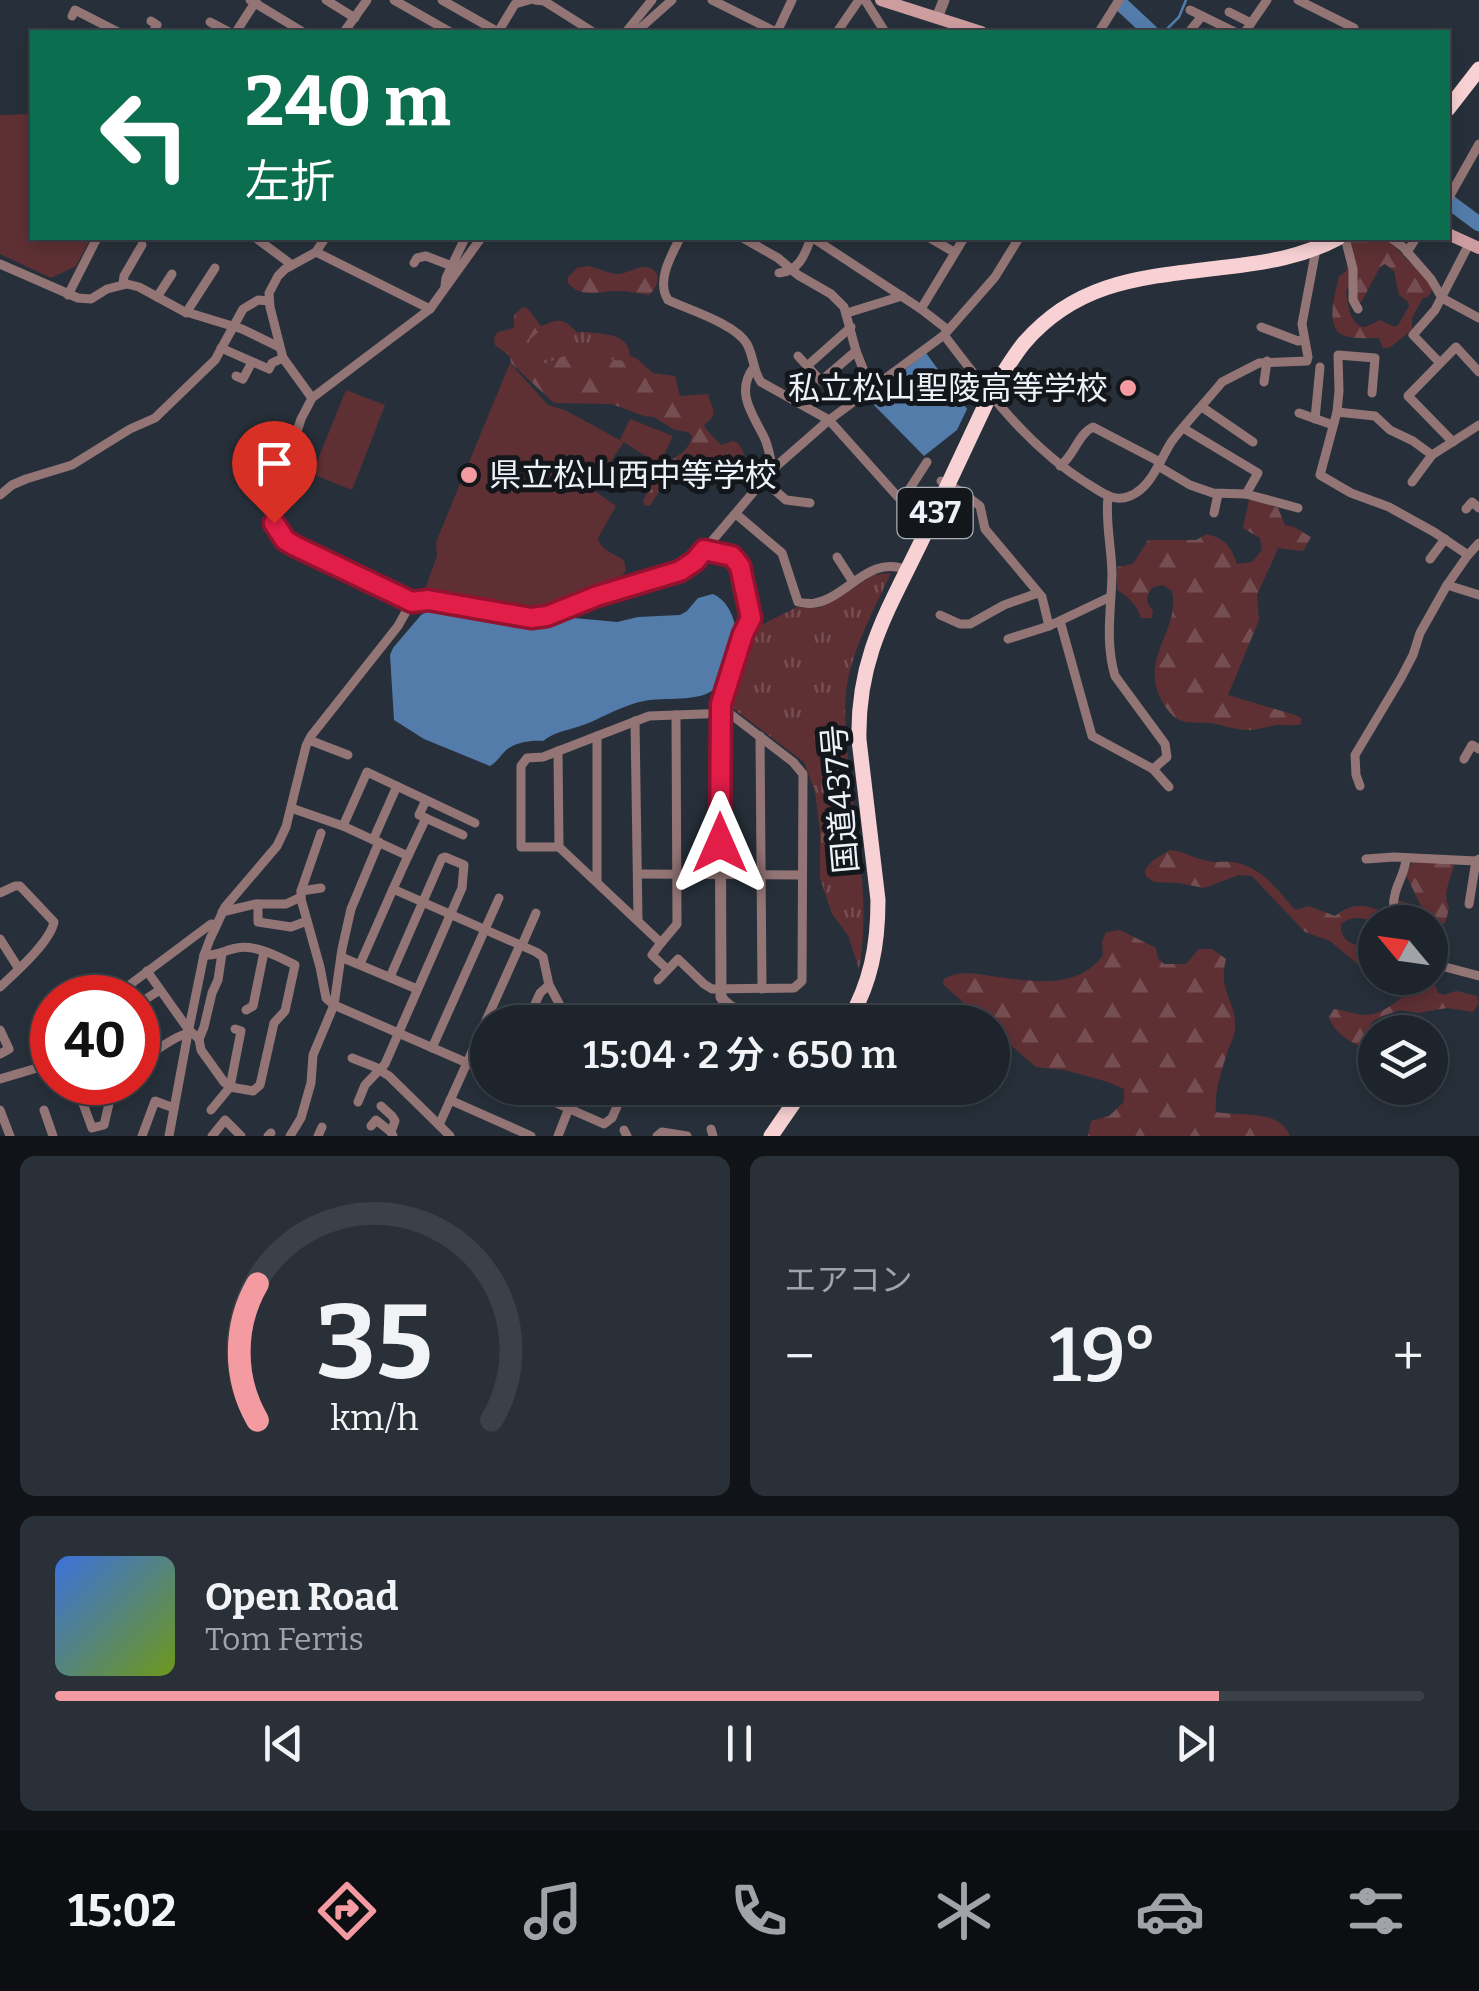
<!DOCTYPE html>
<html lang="ja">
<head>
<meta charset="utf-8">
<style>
  body { margin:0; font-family:Bitter,"Noto Sans JP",serif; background:#2a3038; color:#f1f3f6; height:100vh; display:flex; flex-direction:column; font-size:38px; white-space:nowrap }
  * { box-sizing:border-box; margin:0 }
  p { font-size:32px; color:#a0a4a9 }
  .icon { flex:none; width:55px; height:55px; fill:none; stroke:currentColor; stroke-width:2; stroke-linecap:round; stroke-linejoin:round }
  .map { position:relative; height:1136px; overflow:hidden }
  .panel { display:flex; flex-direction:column; gap:20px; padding:20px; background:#101418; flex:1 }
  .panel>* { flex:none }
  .hud { position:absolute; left:30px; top:30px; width:1420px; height:210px; border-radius:0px; box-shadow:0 5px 15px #0003,0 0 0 2px #3b4148; background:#0b6e4f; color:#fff; overflow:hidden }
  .needle { width:65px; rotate:299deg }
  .tools { position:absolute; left:1358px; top:905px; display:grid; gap:20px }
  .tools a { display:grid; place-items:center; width:90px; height:90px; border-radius:50%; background:#1d242c; box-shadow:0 5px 15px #0003,0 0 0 2px #3b4148; font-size:50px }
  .speed { position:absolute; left:30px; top:975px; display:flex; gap:20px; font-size:50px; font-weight:700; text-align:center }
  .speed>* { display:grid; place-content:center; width:130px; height:130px; border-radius:50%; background:#1d242c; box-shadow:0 5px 15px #0003,0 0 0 2px #3b4148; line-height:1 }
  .speed .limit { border:15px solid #d22; background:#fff; color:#111 }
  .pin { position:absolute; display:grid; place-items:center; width:85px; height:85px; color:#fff; margin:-102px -42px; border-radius:50% 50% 50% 0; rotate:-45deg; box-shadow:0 0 10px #0007 }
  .pin .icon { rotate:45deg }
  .me { position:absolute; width:110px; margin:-55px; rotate:0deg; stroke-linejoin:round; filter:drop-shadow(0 0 8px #0008) }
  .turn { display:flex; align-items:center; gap:35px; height:210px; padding:0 50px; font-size:45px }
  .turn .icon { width:130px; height:130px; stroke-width:2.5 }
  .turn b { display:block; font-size:70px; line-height:85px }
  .big { font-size:75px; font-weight:600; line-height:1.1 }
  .panel .card { flex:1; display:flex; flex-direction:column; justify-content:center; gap:15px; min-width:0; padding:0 35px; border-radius:15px; background:#2a3038 }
  .panel .dial { align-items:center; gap:0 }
  .dial svg { height:260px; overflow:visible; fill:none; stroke:#3b4148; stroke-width:7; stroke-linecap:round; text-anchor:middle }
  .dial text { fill:#f1f3f6; stroke:none }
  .song { display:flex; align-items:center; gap:30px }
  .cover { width:120px; height:120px; border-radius:15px; background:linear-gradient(135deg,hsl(220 70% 55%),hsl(80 70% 35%)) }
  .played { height:10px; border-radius:5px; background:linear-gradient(90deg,#f49aa1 85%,#3b4148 85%) }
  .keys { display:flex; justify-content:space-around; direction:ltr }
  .heat { display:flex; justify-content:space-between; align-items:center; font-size:55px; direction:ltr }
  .panel .tiles { flex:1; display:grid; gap:20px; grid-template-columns:1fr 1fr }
  .card:last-child { grid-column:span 2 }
  .trip { position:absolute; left:470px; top:1005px; width:540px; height:100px; border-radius:50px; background:#1d242c; box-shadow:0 5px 15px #0003,0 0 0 2px #3b4148; font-weight:600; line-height:100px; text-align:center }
  .tab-bar { display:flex; height:160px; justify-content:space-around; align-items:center; background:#0c0e12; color:#a0a4a9 }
  .tab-bar .icon { width:70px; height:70px }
  .tab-bar .active { color:#f49aa1 }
  .tab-bar b { font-size:45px; color:#f1f3f6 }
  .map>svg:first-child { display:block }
  .grass { fill:#5e3034 }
  .forest { fill:url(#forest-firs); fill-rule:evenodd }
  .park { fill:url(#park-tufts) }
  .water { fill:#537cab }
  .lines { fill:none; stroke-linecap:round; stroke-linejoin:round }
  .stream { stroke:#537cab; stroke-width:2.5 }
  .river { stroke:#537cab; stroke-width:15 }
  .minor { stroke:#947576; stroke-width:9 }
  .tertiary { stroke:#947576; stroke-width:11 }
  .secondary { stroke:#cd9c9f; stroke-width:12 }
  .trunk { stroke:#f8d1d4; stroke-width:15 }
  .route-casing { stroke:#92132f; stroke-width:25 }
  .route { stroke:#e11d48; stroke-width:18 }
  .poi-dot { fill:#f49aa1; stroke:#13171c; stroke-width:4 }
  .labels { text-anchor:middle; stroke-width:10; stroke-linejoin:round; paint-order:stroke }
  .shield { fill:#13171c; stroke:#abb0b7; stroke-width:2.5 }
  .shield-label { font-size:30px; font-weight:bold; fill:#ecf2f9 }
  .poi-label { font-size:32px; fill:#ecf2f9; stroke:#13171c; text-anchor:end }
  .street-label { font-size:32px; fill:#ecf2f9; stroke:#13171c }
</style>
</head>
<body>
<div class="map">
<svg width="1479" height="1136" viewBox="0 0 1479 1136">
  <defs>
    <pattern id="forest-firs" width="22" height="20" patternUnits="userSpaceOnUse" patternTransform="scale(2.5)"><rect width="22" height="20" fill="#5e3034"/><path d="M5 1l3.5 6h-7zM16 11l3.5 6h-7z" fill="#754e52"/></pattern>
    <pattern id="park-tufts" width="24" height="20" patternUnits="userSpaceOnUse" patternTransform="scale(2.5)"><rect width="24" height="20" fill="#5e3034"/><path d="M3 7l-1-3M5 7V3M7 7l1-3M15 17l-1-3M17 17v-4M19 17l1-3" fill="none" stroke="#754e52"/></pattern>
  </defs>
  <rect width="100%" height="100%" fill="#27303a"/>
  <g class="grass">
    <path d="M32 114V238H91L76 266 51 278 0 254V115Z"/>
    <path d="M510 363 548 405 565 410 620 440 630 419 673 436 659 465 624 442 592 489 616 506 598 538C600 550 615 554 624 560L626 571 621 577 542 608 534 609 425 589 437 556 436 542Z"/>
    <path d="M346 390 385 405 352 490 312 474Z"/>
  </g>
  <g class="forest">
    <path d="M1355 238 1387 239 1428 281 1432 290 1428 297 1423 298 1412 318V330L1389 348H1383L1379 338C1369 338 1355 339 1345 336 1323 329 1336 292 1339 276L1346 272 1348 262C1341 254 1347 244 1355 238ZM1385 264 1394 271 1399 295 1408 302 1409 306 1399 324 1395 327 1380 320C1378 321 1366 327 1365 327 1350 327 1347 301 1346 291L1350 285 1357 286 1356 298 1359 303 1362 301 1380 267Z"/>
    <path d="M588 266C598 268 609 274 619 274 627 273 635 268 643 267 662 267 661 285 649 295 638 293 627 291 615 291 598 292 580 298 568 283V277L577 268Z"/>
    <path d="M523 307 528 309 541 326C546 325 550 322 555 321 569 319 577 333 583 342L621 352 636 358 653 373 675 376 680 396 708 394C713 411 719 414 704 425L705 428 721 445 733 441 738 443 744 453C736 466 724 481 708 486 694 482 682 483 667 478L650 506 644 505 643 501C648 492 652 479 659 471 670 457 688 456 692 436L688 432 675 430 654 417 644 416 612 404 554 403 511 363 510 356 495 345 494 338 498 332 514 328V315Z"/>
    <path d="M1249 500H1257L1278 508 1285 525 1294 527 1311 537 1303 551 1278 548 1257 595 1259 620 1228 695 1295 715 1301 718V724C1292 727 1287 724 1278 725 1268 726 1258 730 1247 730 1234 730 1222 724 1209 723 1187 722 1177 726 1163 703 1137 658 1181 631 1172 591L1163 585 1153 587C1145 597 1145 601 1153 611L1152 618H1141C1137 605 1129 597 1117 590V567L1133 564 1148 540H1196L1207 534C1225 539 1231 546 1237 564L1252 562 1262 550 1260 538 1243 528Z"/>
    <path d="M1170 850C1184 851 1195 859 1208 861 1216 863 1225 861 1233 862 1262 867 1276 888 1295 910L1309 906 1335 916C1357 898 1378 907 1398 922 1392 922 1387 923 1381 922 1365 920 1355 913 1341 924 1339 944 1359 946 1375 951V970L1366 971 1330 941 1305 932 1252 876 1239 875 1204 888 1179 883 1154 882 1146 876 1145 870 1152 861Z"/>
    <path d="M1414 858 1455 860C1453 877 1441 891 1449 908L1445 924 1402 912 1398 909V900L1422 908 1406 875Z"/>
    <path d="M1120 930 1156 948 1158 958 1164 964H1186L1199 949H1212L1226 959C1217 993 1237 1001 1235 1028 1235 1035 1231 1043 1228 1050 1222 1069 1214 1092 1216 1112 1240 1117 1279 1108 1290 1136H1088L1091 1121 1109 1116 1124 1102V1089L1108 1082 1065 1070 1036 1067 993 1030 992 1022H984L943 984 944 979C960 970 975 974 991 976 1029 981 1078 991 1103 955L1102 942 1106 932Z"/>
    <path d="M1430 982 1436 986 1438 993 1444 995 1456 991 1477 996 1479 1003 1473 1012 1447 1008 1417 1013 1400 1010 1380 1017 1371 1023 1379 1032H1375V1051C1357 1047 1334 1035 1329 1017L1334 1009C1344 1010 1357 1015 1366 1015 1391 1014 1408 986 1430 982Z"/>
  </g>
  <g class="park">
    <path d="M587 332C606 335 628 333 630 356L622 361 603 358 584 362 567 355 541 365 529 360 527 342 537 333Z"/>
    <path d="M891 573C875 607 856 642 848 679 842 709 847 748 850 778 858 841 870 906 859 969L848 935 832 914 820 878V831L815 792 804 762 731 707 728 699 751 630 797 607 819 608 874 575Z"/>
  </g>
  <g class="water">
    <path d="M926 353 967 409 957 430 924 456 868 399Z"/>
    <path d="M713 594C725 599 732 612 735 625 737 635 721 684 713 690 698 702 664 697 644 701 623 705 606 716 586 724 571 730 555 731 543 741 532 740 518 742 509 748 501 753 499 761 490 766L424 739 394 720 390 655 393 648 421 615 428 611H451L526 626 544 627 574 618 617 622 638 617 680 615 687 611 698 598Z"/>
  </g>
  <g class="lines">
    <path class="stream" d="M1164 32 1179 17 1186 0"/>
    <g class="river">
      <path d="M1122 5 1151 32"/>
      <path d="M1448 201 1479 224"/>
    </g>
    <g class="minor">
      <path d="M250 0 303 32"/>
      <path d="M326 0 355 18"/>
      <path d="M394 0 450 32"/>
      <path d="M442 0 498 32"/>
      <path d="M535 0 544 1 593 32"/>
      <path d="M712 0 776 32"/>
      <path d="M865 0 885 32"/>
      <path d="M1298 0 1354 28"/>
      <path d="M1190 10 1235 32"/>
      <path d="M1229 12 1251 23"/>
      <path d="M72 16 75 10 118 32"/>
      <path d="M151 21 157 25 153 32"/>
      <path d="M210 22 229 32"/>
      <path d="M236 32 256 1"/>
      <path d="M344 32 367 0"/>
      <path d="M498 32 515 4 529 0"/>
      <path d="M626 32 652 0"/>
      <path d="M636 32 672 0"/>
      <path d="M777 32 792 0"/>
      <path d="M837 32 859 0"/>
      <path d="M1099 32 1119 0"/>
      <path d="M1189 32 1202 16"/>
      <path d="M1245 32 1267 0"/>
      <path d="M1448 199 1479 144"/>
      <path d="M256 238 292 265"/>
      <path d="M481 238 430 309 312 398 301 419 274 502 273 513 278 532 295 547 412 601 428 600 539 618 616 589 680 571 695 561 773 469 829 420 944 335 995 277 1019 238"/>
      <path d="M680 238C671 256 656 281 668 300 689 310 736 324 747 344 754 357 753 371 761 382L829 420 898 497 936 510"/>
      <path d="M743 238 778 258 798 275 831 294 844 307 856 351 871 389"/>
      <path d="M813 238 921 309 948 330"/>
      <path d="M930 238 954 252"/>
      <path d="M1345 238 1353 269V300L1358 309"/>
      <path d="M1391 238 1403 247 1431 279 1442 298 1479 318"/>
      <path d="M316 252 430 309"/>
      <path d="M1407 252 1416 238"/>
      <path d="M414 263 417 258 426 256 452 266"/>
      <path d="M0 264 78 298 91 299 107 289 127 284 139 287 183 311 242 329 279 347"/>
      <path d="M779 273C799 272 805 254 811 238"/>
      <path d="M123 284 124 276 142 245"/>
      <path d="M445 286 446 278 465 238"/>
      <path d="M68 295 97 238"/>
      <path d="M157 297 172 274"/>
      <path d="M921 309 964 238"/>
      <path d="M186 313 215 268"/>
      <path d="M847 313 902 296"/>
      <path d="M1261 327 1298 341 1304 340"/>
      <path d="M944 335C986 390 1028 447 1088 484 1102 492 1113 503 1130 496 1152 487 1160 459 1172 441 1187 421 1206 402 1222 382L1259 363 1307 361 1308 357 1302 324 1317 244"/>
      <path d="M221 348 269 369 272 363 283 358"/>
      <path d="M798 356 821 381 856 351"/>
      <path d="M1440 363 1413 335 1435 310 1469 244"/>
      <path d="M807 366 851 327"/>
      <path d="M754 367C735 392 752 413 764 437 769 447 770 459 773 469"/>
      <path d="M236 376 243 379 252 362"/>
      <path d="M1264 382 1267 361"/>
      <path d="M312 398 283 358 270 307 269 293 278 276 285 269 316 252 325 238"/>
      <path d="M1202 407 1253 442"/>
      <path d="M1337 412 1375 416 1390 430 1413 441 1432 455 1479 425"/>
      <path d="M1299 413 1333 425"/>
      <path d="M1315 419 1320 367"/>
      <path d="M1183 428 1258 473 1246 494"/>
      <path d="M1453 442 1408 396 1456 347 1479 372"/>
      <path d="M1060 466C1074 456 1078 434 1093 427L1160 462"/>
      <path d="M1158 466 1190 485 1213 493 1246 494 1298 508"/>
      <path d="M764 481 786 500 810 503"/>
      <path d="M941 481 960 491 980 506 985 529 1042 597 1049 626 1110 597"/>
      <path d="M1412 482 1432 455"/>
      <path d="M0 495 12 485 26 479 72 465 130 429 155 418 215 360 243 309 258 300 269 301"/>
      <path d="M1108 497C1105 523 1112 549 1112 575 1111 610 1105 642 1115 676L1165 744 1167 757 1153 769 1169 787"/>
      <path d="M903 499 927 462"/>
      <path d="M1466 509 1472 502 1479 508"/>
      <path d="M1214 513 1218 494"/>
      <path d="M736 514 782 553 798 602C802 603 811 604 815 603 848 597 869 554 907 570"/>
      <path d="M704 550 727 554 737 560 751 618C738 643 722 684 720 713"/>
      <path d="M1468 555 1479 543"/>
      <path d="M837 557 853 582"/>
      <path d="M1430 559 1445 539"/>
      <path d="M1447 585 1479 595"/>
      <path d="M940 615 960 624H970L1004 605 1038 593"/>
      <path d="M1060 621 1092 736 1153 769"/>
      <path d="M1008 639 1049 626"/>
      <path d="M635 721 638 920"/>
      <path d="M597 736V882"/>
      <path d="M760 736 762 989"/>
      <path d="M309 740 348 755"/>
      <path d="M558 751 559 847"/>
      <path d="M1464 759 1472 745 1479 749"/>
      <path d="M1360 786 1356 775 1355 755 1401 678 1413 655 1420 633 1447 585 1468 555 1434 532 1389 507 1351 493 1320 475 1337 412 1339 391 1338 355 1375 358 1372 393"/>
      <path d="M426 800 419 815 463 835"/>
      <path d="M291 808 343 826 408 856 393 889 536 952 543 957 549 985 569 1022"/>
      <path d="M343 826 367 772 475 823"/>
      <path d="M321 833 301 891V899L320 967 326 998 334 1005 488 1072"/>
      <path d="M373 840 397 786"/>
      <path d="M408 856 426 818"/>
      <path d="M1366 859 1394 857 1476 861"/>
      <path d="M638 874 802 875"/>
      <path d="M301 891 321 888"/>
      <path d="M0 893 15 886H20L54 922C50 942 16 972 0 987"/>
      <path d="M258 904V922L291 927 307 921"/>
      <path d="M1469 904 1476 861 1479 859"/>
      <path d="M222 912 256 904H286L301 897"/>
      <path d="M1396 922C1394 913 1392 904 1395 894 1398 881 1405 873 1406 859"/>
      <path d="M0 939 19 969"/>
      <path d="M661 943 677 924 676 715"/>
      <path d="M522 945 536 913"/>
      <path d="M341 957 417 989"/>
      <path d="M1430 963 1479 976"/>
      <path d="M360 964 393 889"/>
      <path d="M147 971 188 1029 199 1039 201 1050 224 1082 230 1087 253 1091 260 1085 274 1023 285 1011 295 965C279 957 255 944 237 948 225 950 217 956 204 955"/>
      <path d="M658 980 678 959 704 984 712 989 794 988 802 981 803 774 793 762 729 713 649 716 543 757 527 758 521 766V847H559L661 943 652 955 667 969"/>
      <path d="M112 998 211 924 216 925"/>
      <path d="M138 1004 160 990"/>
      <path d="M246 1010 253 1006 264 952"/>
      <path d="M527 1022 540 993 549 985"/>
      <path d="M0 1030 9 1049 0 1054"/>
      <path d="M199 1039 204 1027 212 993 218 980 222 953"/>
      <path d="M432 1048 499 898"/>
      <path d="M352 1058 375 1067 389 1076 439 1125"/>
      <path d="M138 1059C156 1054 169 1038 188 1033"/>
      <path d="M0 1079 44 1066 40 1040 52 1027"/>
      <path d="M78 1082 81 1098 92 1128 104 1125 114 1082"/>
      <path d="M522 1088 604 1124 612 1118 625 1088"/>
      <path d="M450 1100 531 1136"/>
      <path d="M358 1102 365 1085 385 1064 462 888 464 865 445 857 442 858 390 977"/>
      <path d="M381 1106 392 1116 395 1121 391 1132 393 1136"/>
      <path d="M572 1109 581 1088"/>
      <path d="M0 1110 10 1136"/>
      <path d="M44 1110 53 1136"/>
      <path d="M211 1110 230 1087 241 1031 235 1029"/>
      <path d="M371 1126 376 1120 391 1132"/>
      <path d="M711 1129 713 1136"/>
      <path d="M624 1130 627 1136"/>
      <path d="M142 1136 155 1101 174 1108"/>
      <path d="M169 1136 188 1033 204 955 210 939 225 907 277 846 286 827 306 746 311 736 398 626 412 601"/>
      <path d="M212 1136 225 1120 241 1136"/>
      <path d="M268 1136 271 1133"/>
      <path d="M290 1136 301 1118 311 1083 313 1055 334 1005 342 949 351 909 379 842"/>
      <path d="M318 1136 322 1127"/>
      <path d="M450 1136 439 1125 520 945"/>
      <path d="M558 1136 569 1108"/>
      <path d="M657 1136 662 1132 687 1136"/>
    </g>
    <g class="tertiary">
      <path d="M937 18 944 0"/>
      <path d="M720 713 721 997C733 1016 764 1015 785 1022"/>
    </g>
    <g class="secondary">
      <path d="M881 0 981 32"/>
      <path d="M1448 234 1479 248"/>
    </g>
    <g class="trunk">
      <path d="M1448 109 1479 69"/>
      <path d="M848 1022C871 983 878 945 878 900L859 740C857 659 887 612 921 542 944 493 967 444 990 395 1001 377 1011 359 1024 343 1080 278 1149 277 1227 267 1268 262 1302 257 1338 238"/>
      <path d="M771 1136 804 1088"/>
    </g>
  </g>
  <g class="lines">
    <g class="route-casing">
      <path id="route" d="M274 523 285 540 295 546 412 602 428 600 531 618 547 616 597 596 680 571 695 561 704 550 732 556 740 566 751 618 743 634 721 704 720 843"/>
    </g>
    <use href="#route" class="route"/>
  </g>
  <g class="poi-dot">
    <circle cx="1128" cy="388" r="10"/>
    <circle cx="469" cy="475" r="10"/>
  </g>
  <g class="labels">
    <rect class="shield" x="897.5" y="488" width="75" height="50" rx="8"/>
    <g class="shield-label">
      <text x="935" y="523">437</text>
    </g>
    <g class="poi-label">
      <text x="1108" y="399">私立松山聖陵高等学校</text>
      <text x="489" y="486" text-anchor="start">県立松山西中等学校</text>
    </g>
    <g class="street-label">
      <text transform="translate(840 799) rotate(-95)" y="11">国道437号</text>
    </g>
  </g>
</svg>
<div class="tools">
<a><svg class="needle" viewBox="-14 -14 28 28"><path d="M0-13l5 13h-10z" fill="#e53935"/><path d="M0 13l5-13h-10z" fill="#a0a4a9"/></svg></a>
<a><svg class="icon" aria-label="layers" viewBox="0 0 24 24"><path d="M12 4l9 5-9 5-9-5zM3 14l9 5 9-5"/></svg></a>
</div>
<div class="speed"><div class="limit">40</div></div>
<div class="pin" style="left:274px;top:523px;background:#d93025"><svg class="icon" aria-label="arrive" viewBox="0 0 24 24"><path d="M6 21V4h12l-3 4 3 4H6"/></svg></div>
<svg class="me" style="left:720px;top:843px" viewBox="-20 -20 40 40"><path d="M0-17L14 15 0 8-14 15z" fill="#e11d48" stroke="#fff" stroke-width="4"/></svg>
<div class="trip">15:04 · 2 分 · 650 m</div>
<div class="hud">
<div class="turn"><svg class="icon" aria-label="left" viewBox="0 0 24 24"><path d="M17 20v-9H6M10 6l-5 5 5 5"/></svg><div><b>240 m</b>左折</div></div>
</div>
</div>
<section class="panel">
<div class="tiles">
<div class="card dial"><svg viewBox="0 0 100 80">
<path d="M14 69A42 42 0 1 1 86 69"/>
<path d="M14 69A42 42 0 0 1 14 27" stroke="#f49aa1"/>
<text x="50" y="56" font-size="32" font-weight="700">35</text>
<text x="50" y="72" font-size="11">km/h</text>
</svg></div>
<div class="card"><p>エアコン</p>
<div class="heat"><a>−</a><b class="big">19°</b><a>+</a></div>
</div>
<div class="card">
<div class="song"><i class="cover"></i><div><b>Open Road</b><p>Tom Ferris</p></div></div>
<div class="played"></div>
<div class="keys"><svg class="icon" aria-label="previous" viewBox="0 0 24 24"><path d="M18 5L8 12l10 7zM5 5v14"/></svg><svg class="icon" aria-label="pause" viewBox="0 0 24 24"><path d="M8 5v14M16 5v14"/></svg><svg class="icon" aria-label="next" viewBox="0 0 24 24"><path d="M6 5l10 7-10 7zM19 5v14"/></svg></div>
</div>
</div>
</section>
<nav class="tab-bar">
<b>15:02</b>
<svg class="icon active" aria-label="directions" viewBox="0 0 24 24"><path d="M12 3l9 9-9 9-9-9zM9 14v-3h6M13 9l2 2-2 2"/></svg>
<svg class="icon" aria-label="music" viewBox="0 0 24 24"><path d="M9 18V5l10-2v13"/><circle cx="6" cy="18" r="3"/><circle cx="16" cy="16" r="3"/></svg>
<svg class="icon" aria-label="phone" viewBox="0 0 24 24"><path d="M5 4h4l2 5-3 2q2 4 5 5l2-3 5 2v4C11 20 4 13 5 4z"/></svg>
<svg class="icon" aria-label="climate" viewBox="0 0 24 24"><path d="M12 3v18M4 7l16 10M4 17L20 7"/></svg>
<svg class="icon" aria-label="car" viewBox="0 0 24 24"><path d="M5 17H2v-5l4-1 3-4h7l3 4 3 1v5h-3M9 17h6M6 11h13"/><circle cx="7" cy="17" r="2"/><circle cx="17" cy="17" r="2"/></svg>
<svg class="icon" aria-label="filters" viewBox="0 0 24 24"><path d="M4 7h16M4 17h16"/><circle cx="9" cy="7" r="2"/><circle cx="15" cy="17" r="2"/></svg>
</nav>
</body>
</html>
